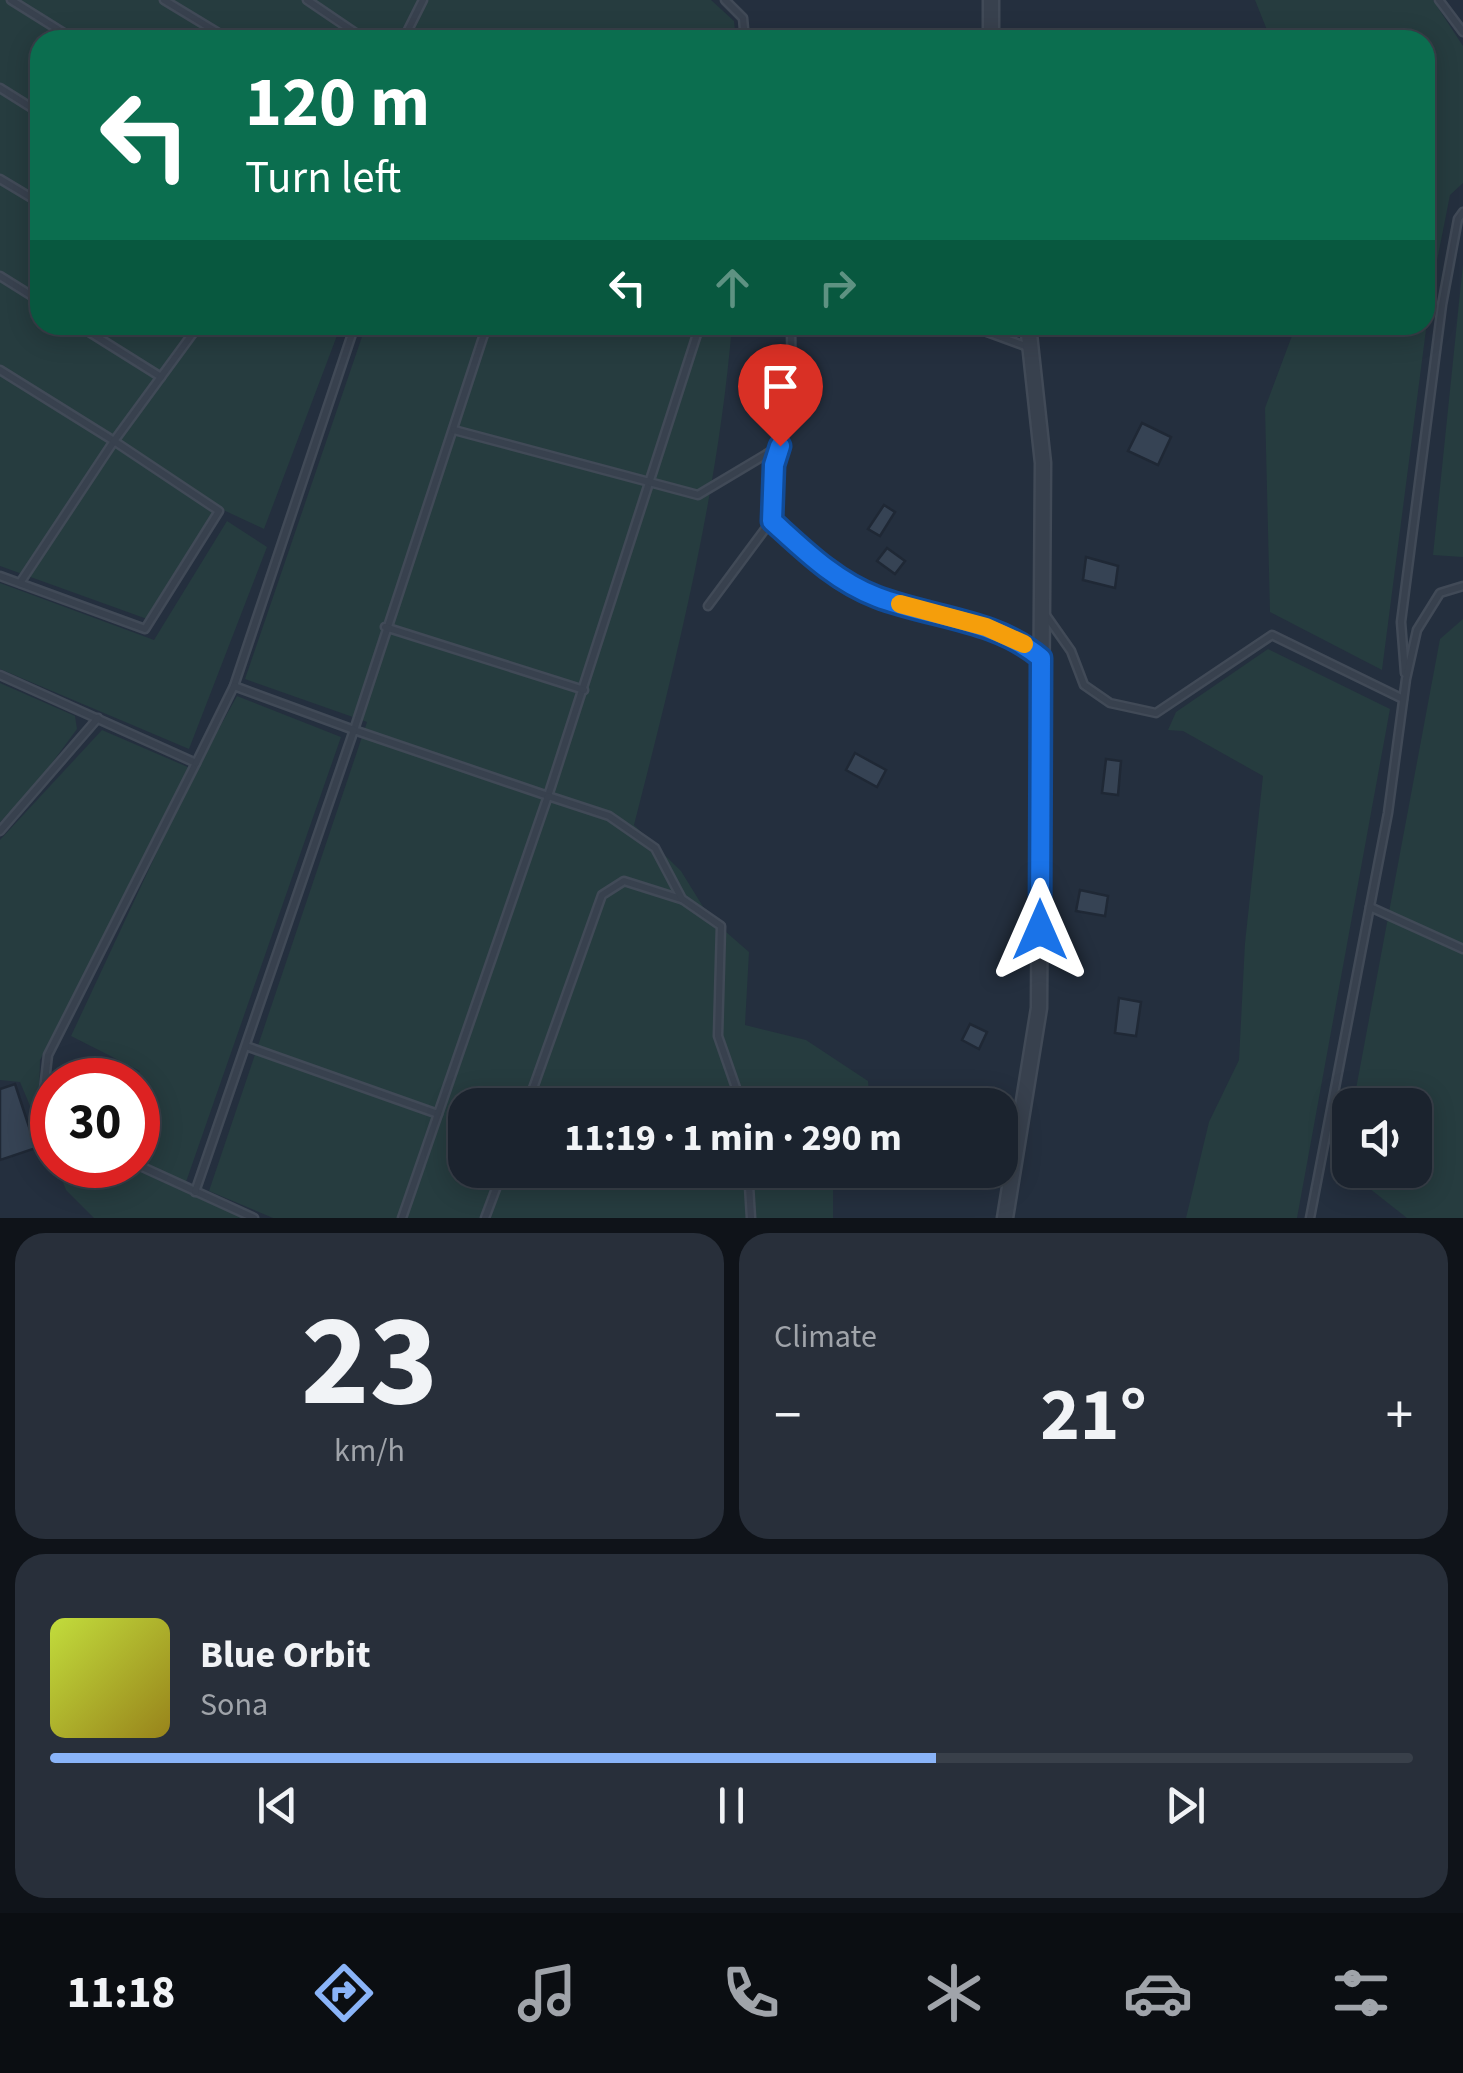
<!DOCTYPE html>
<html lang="en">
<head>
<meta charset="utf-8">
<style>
  body { margin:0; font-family:"Source Sans 3",sans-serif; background:#282f3a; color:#f1f3f6; height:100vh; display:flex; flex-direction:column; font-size:38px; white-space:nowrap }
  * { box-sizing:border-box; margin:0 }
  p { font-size:32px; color:#a0a4aa }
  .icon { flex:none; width:55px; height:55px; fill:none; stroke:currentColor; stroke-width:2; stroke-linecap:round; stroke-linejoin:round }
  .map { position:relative; height:1218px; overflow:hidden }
  .side { display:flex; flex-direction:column; gap:15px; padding:15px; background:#0f1319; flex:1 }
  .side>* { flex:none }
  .banner { position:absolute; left:30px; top:30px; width:1405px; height:305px; border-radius:30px; box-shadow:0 5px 25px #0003,0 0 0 2px #39404a; background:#0b6e4f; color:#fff; overflow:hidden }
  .controls { position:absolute; left:1332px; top:1088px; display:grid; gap:20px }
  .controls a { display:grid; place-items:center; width:100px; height:100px; border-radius:20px; background:#1b232e; box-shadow:0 5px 25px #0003,0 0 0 2px #39404a; font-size:50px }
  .speed { position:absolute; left:30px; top:1058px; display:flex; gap:20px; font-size:50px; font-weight:700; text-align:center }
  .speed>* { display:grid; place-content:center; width:130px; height:130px; border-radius:50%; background:#1b232e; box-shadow:0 5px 25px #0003,0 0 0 2px #39404a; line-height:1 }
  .speed .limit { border:15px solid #d22; background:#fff; color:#111 }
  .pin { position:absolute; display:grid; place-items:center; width:85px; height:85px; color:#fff; margin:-102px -42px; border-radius:50% 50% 50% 0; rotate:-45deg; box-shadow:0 0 10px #0007 }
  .pin .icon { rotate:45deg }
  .me { position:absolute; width:110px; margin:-55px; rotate:0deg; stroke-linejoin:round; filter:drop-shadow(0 0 8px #0008) }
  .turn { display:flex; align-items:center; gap:35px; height:210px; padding:0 50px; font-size:45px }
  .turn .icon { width:130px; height:130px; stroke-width:2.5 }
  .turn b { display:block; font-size:70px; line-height:85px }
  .lanes { display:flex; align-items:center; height:95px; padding:0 50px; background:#0003; justify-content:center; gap:50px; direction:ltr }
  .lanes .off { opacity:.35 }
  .big { font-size:75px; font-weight:700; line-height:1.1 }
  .side .tile { flex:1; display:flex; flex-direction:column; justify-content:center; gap:15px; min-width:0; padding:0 35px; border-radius:30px; background:#282f3a }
  .side .dial { align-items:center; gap:0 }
  .dial b { font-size:130px; line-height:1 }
  .song { display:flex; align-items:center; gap:30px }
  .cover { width:120px; height:120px; border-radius:15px; background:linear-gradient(135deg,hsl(70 70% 55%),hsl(50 70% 35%)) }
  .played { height:10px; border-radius:5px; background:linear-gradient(90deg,#8ab4f8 65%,#39404a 65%) }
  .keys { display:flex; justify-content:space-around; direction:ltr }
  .heat { display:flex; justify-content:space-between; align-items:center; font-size:55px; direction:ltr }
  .side .tiles { flex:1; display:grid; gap:15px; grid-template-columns:1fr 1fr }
  .tile:last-child { grid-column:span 2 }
  .trip { position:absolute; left:448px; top:1088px; width:570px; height:100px; border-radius:30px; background:#1b232e; box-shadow:0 5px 25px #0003,0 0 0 2px #39404a; font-weight:700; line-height:100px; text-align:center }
  .menu { display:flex; height:160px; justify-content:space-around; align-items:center; background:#0b0e12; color:#a0a4aa }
  .menu .icon { width:70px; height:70px }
  .menu .on { color:#8ab4f8 }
  .menu b { font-size:45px; color:#f1f3f6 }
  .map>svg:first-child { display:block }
  .green { fill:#263c3f }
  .building { fill:#364354; stroke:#1f2835; stroke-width:2.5 }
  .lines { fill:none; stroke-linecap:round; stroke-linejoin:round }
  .service-casing { stroke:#414a57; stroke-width:11 }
  .minor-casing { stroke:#414a57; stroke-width:19 }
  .service { stroke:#38414e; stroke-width:6 }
  .minor { stroke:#38414e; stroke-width:14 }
  .route-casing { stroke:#114b97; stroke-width:25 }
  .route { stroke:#1a73e8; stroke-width:18 }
  .slow { stroke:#f59e0b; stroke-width:18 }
</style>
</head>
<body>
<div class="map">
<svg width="1463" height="1218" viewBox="0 0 1463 1218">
  <rect width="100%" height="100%" fill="#242f3e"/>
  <g class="green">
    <path d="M0 0H711L734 21 736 40H40V325H341L264 529 219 508 147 619 0 566Z"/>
    <path d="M1255 0H1433L1463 46V183L1450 195 1431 291 1382 670 1270 612 1265 408 1296 325H1425V40H1271Z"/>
    <path d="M1463 264V557L1433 555Z"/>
    <path d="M366 325H732C718 495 676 661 634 825L681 871 710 918 749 952 745 1025 806 1040 868 1081 870 1105H465V1170H876L877 1180 833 1174V1218H273L209 1191 367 722 245 679Z"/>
    <path d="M227 521 267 547 189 749 0 669V583L154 640Z"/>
    <path d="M1463 619V1218H1407L1341 1166 1350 1120V1170H1415V1105H1353L1440 639Z"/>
    <path d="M1268 649 1390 709 1297 1218H1186L1209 1122 1239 1060 1245 943 1263 776 1183 731 1168 730 1176 712Z"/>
    <path d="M0 683 75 716 77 729 35 786 0 822Z"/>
    <path d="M237 696 341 737 186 1182 138 1160 136 1080 140 1071 71 1036 193 775Z"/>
    <path d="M102 730 190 768 40 1060 39 1097 52 1116V1158L20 1082 0 1080V840Z"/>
    <path d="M56 1165H125L243 1218H94L66 1190Z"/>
  </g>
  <g class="building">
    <path d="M1142 423 1171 437 1158 465 1128 451Z"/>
    <path d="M884 505 895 512 880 536 868 529Z"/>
    <path d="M887 548 905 561 895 574 877 561Z"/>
    <path d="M1086 557 1118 566 1115 588 1083 580Z"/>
    <path d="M855 753 886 770 877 787 846 770Z"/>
    <path d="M1106 759 1121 761 1118 795 1102 793Z"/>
    <path d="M1080 890 1108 896 1105 916 1076 911Z"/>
    <path d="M1119 998 1141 1002 1136 1036 1115 1033Z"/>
    <path d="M970 1024 987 1032 979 1049 962 1040Z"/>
    <path d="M15 1084 36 1148 0 1160V1089Z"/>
  </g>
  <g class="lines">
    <g class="service-casing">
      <g id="service">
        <path d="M11 0 75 40"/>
        <path d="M164 0 230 40"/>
        <path d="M307 0 366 40"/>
        <path d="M725 0 743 18 745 40"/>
        <path d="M1439 0 1463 32"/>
        <path d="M403 40 423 0"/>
        <path d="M0 88 40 113"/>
        <path d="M0 179 40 203"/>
        <path d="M0 276 40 301"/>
        <path d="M78 325 161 377"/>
        <path d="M487 325 354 730 548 796 700 325"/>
        <path d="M791 325 792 411 774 465 771 521C804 551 837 583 880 598 933 617 996 619 1040 658"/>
        <path d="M968 325 1028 347"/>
        <path d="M0 370 114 441 20 583"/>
        <path d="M454 430 698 495 780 446"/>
        <path d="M0 576 145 629 219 511 114 441 199 325"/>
        <path d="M708 606 771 521"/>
        <path d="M1045 614 1071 651 1084 685 1110 703 1156 713 1272 635 1403 699"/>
        <path d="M385 627 584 690"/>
        <path d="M1405 673 1401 622 1442 305 1458 219 1463 212"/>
        <path d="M0 675 196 763 48 1055 43 1098 52 1108"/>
        <path d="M234 686 355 325"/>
        <path d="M0 831 98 718"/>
        <path d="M1370 907 1463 949"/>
        <path d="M246 1046 438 1114"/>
        <path d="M527 1105 602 895 624 881 681 899"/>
        <path d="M138 1165 254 1218"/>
        <path d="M748 1170 751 1218"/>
        <path d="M195 1192 354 730 234 686 196 763"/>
        <path d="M402 1218 548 796 609 816 655 848 682 899 721 926 718 1036 742 1105"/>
        <path d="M485 1218 503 1170"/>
        <path d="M1310 1218 1388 813 1406 679 1417 630 1440 593 1463 586"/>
      </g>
    </g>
    <g class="minor-casing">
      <g id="minor">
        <path d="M991 0V40"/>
        <path d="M1005 1218 1039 1008 1043 463 1028 325"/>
      </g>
    </g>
    <use href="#service" class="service"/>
    <use href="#minor" class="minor"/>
  </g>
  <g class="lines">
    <g class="route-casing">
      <path id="route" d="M780 446 774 465 772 521C804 550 835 581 877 597 932 618 995 619 1041 658L1040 930"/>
    </g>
    <use href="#route" class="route"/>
    <path class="slow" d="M900 604 986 627 1024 644"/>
  </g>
</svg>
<div class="controls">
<a><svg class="icon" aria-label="sound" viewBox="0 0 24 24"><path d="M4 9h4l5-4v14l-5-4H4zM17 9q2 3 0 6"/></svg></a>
</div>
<div class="speed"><div class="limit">30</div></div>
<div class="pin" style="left:780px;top:446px;background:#d93025"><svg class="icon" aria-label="arrive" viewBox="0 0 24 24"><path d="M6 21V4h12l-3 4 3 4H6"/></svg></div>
<svg class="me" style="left:1040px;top:930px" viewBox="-20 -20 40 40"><path d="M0-17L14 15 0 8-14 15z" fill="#1a73e8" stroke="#fff" stroke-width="4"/></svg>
<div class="trip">11:19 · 1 min · 290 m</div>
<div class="banner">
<div class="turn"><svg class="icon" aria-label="left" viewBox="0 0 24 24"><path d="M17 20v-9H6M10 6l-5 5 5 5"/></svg><div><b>120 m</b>Turn left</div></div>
<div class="lanes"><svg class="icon" aria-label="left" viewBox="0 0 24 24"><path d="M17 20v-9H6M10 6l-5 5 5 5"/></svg><svg class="icon off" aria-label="ahead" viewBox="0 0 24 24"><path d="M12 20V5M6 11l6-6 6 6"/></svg><svg class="icon off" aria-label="right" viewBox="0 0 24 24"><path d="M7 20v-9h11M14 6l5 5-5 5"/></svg></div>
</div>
</div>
<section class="side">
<div class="tiles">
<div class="tile dial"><b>23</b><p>km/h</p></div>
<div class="tile"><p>Climate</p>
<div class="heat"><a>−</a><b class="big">21°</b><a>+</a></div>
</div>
<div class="tile">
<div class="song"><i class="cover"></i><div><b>Blue Orbit</b><p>Sona</p></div></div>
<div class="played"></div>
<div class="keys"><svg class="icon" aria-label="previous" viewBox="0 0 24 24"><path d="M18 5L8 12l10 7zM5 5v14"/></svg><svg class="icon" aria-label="pause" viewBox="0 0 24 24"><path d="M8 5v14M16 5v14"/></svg><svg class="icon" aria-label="next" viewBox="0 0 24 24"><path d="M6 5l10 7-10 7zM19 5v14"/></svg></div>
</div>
</div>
</section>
<nav class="menu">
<b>11:18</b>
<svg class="icon on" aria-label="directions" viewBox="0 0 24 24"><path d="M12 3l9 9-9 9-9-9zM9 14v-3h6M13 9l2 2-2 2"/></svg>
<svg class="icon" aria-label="music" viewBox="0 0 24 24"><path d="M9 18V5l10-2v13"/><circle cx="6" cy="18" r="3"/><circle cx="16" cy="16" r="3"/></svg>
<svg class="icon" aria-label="phone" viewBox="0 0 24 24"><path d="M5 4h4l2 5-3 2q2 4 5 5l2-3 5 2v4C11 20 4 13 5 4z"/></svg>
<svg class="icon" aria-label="climate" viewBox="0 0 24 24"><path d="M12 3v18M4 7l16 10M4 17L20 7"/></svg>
<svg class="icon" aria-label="car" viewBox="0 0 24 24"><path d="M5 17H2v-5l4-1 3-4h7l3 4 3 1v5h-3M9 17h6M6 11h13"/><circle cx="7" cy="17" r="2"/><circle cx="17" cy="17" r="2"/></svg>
<svg class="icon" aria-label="filters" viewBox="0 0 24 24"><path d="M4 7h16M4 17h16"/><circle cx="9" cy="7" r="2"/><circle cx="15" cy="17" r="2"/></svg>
</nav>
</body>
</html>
